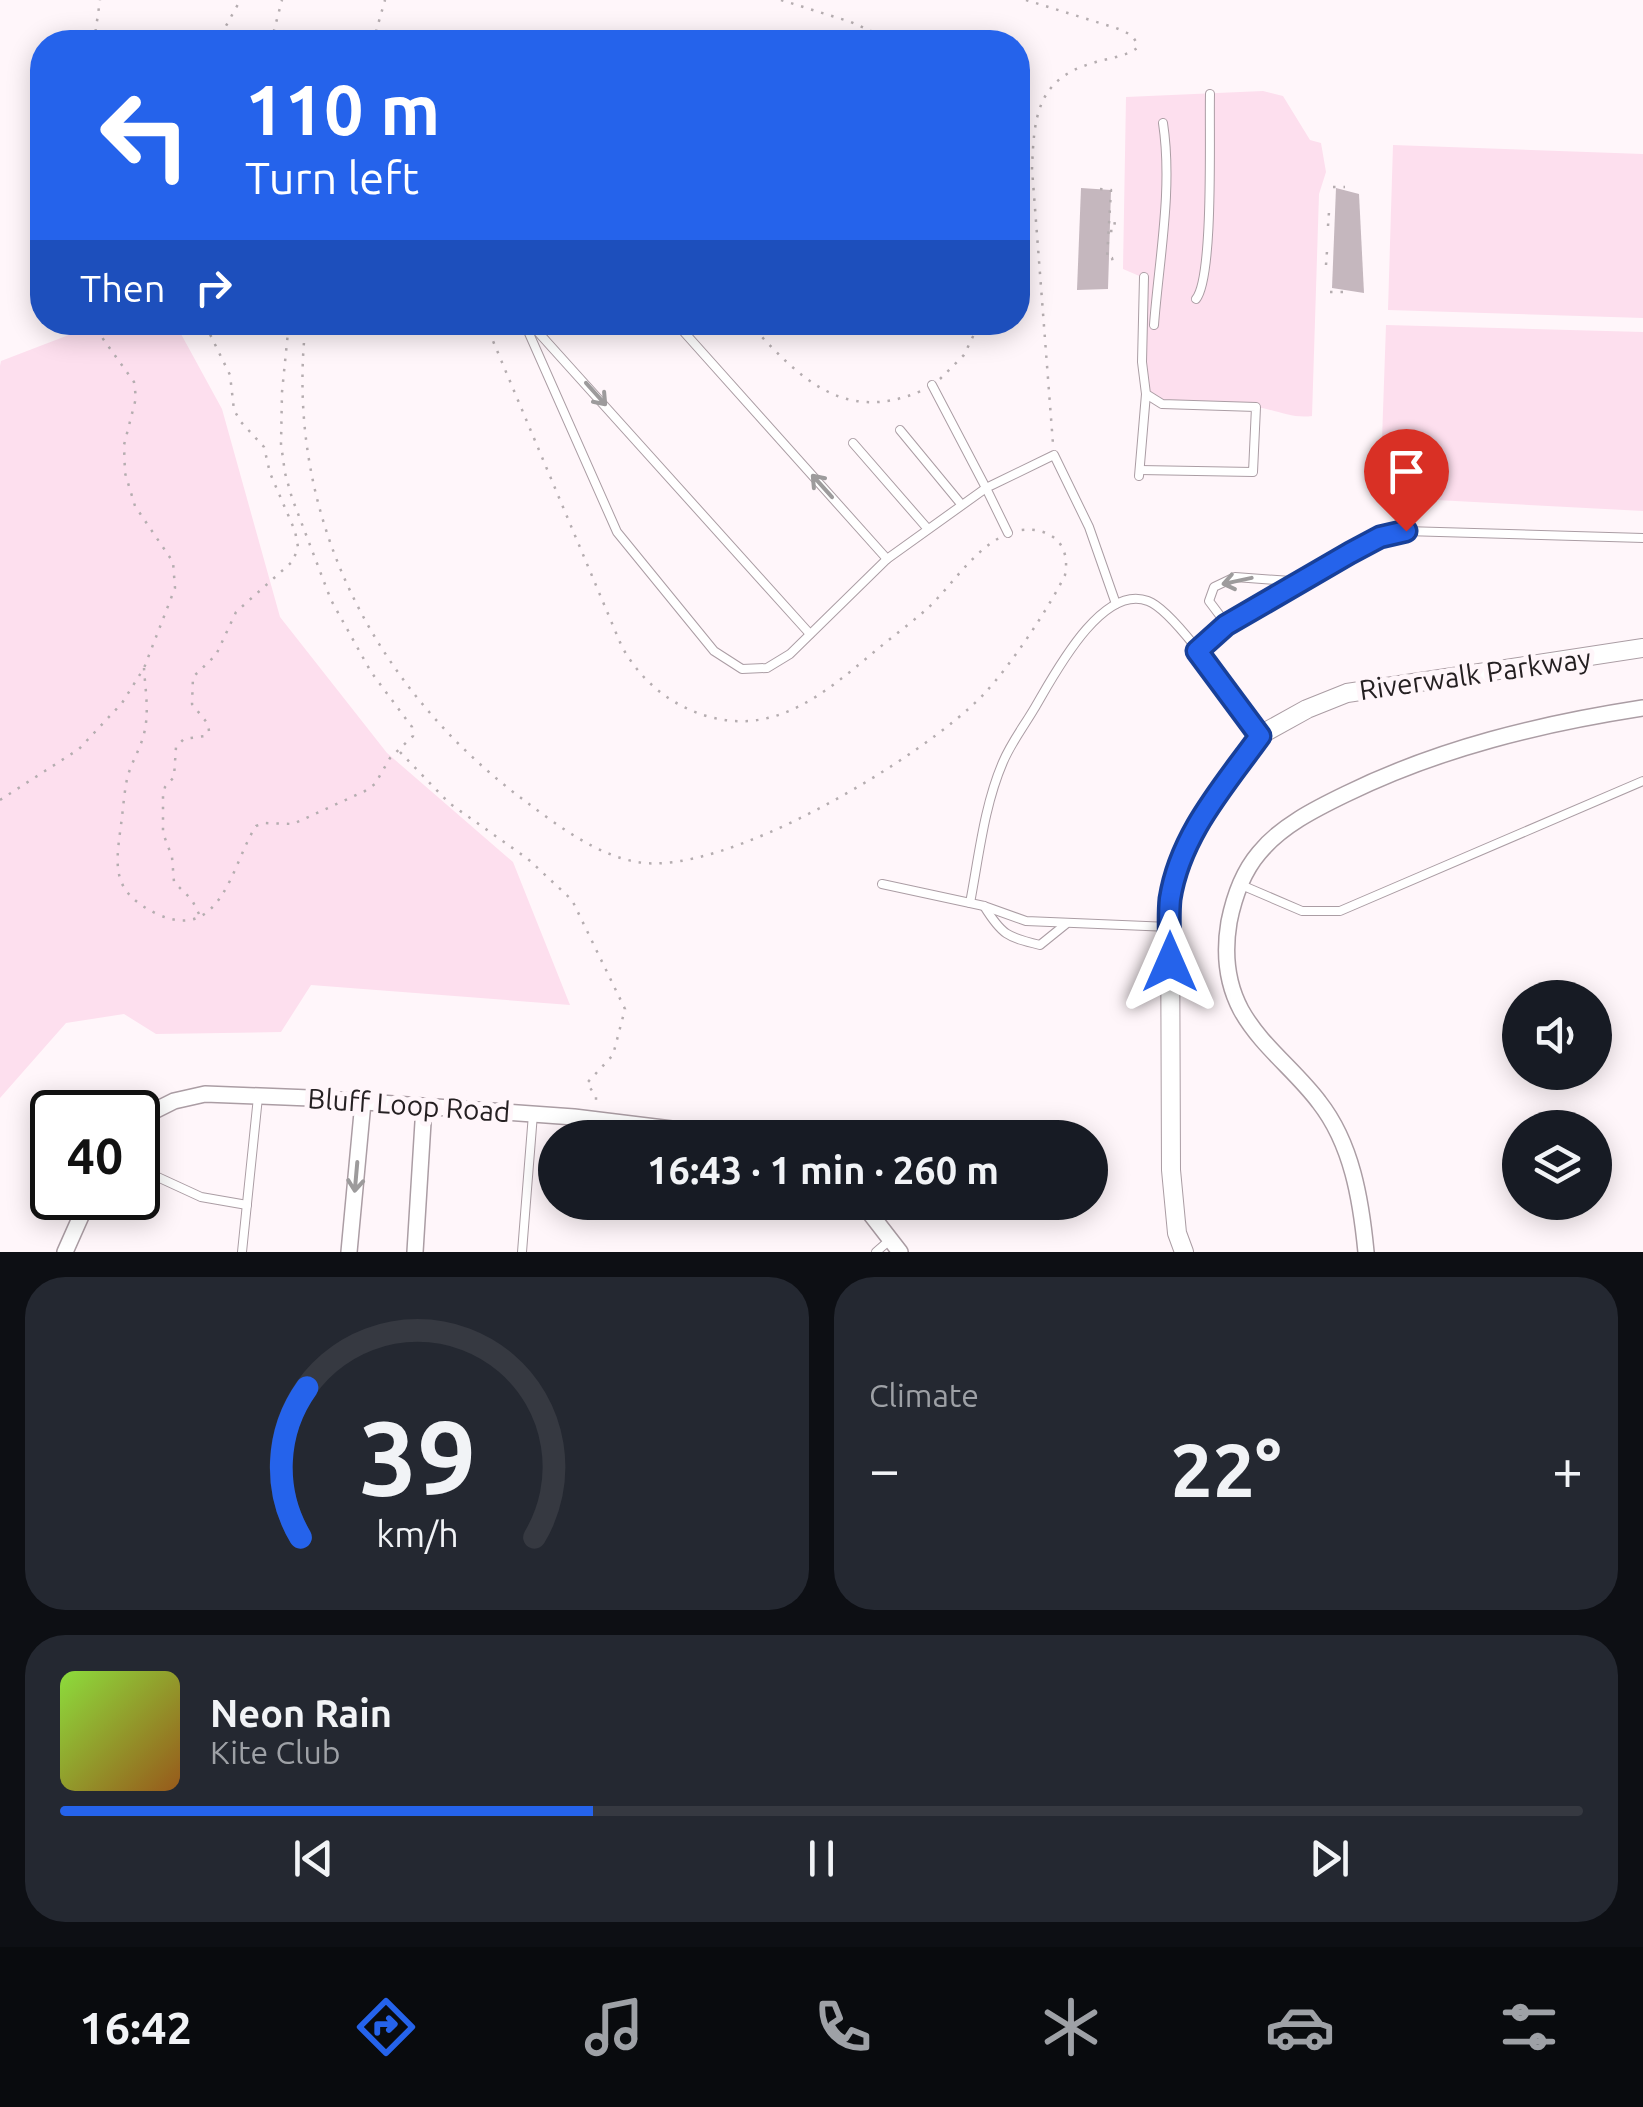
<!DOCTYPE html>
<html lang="en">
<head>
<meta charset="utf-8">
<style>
  body { margin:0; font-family:Ubuntu,sans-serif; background:#242831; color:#f1f3f6; height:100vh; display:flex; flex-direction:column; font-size:38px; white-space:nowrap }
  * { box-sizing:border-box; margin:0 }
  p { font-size:32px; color:#9ea1a6 }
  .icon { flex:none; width:55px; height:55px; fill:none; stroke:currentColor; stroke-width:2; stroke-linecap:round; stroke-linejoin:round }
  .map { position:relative; height:1252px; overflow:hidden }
  .side { display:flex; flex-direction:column; gap:25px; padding:25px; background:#0d0f14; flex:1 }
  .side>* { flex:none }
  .guide { position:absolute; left:30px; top:30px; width:1000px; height:305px; border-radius:40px; box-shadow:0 5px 25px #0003; background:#2563eb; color:#fff; overflow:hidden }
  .fabs { position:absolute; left:1502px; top:980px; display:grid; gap:20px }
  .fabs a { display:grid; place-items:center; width:110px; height:110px; border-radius:50%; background:#171b24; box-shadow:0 5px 25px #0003; font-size:50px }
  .speed { position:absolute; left:30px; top:1090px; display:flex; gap:20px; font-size:50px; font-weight:700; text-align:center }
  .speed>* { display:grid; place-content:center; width:130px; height:130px; border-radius:50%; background:#171b24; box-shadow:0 5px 25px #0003; line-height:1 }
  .speed .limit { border:5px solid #111; border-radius:15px; background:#fff; color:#111 }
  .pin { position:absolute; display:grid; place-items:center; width:85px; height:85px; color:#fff; margin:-102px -42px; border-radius:50% 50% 50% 0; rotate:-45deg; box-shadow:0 0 10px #0007 }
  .pin .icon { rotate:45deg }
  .me { position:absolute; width:110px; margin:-55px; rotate:0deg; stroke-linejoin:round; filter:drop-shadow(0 0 8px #0008) }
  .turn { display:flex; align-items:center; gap:35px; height:210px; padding:0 50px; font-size:45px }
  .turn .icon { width:130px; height:130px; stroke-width:2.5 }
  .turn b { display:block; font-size:70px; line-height:85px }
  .then { display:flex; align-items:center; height:95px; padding:0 50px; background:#0003; gap:20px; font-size:38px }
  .big { font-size:75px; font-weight:700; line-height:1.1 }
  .side .widget { flex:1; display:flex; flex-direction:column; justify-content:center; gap:15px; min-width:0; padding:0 35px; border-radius:40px; background:#242831 }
  .side .dial { align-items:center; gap:0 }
  .dial svg { height:260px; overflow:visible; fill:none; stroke:#363941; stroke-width:7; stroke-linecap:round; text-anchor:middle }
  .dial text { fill:#f1f3f6; stroke:none }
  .song { display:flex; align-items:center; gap:30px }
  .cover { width:120px; height:120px; border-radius:15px; background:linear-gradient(135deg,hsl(90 70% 55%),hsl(30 70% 35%)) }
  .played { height:10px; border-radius:5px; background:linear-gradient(90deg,#2563eb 35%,#363941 35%) }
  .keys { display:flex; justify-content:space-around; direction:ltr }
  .heat { display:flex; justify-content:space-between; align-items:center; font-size:55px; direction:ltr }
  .side .tiles { flex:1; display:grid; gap:25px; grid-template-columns:1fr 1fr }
  .widget:last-child { grid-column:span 2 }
  .trip { position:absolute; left:538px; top:1120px; width:570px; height:100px; border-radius:50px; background:#171b24; box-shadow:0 5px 25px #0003; font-weight:700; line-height:100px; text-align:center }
  .tab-bar { display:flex; height:160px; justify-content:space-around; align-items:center; background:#090b0e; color:#9ea1a6 }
  .tab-bar .icon { width:70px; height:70px }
  .tab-bar .current { color:#2563eb }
  .tab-bar b { font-size:45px; color:#f1f3f6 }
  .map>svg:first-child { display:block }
  .green { fill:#fddfee }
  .building { fill:#c5b7be }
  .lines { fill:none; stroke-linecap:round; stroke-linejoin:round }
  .service-casing { stroke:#ab9da4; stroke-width:10 }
  .minor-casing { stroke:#ab9da4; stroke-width:18 }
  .tertiary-casing { stroke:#ab9da4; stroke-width:20 }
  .path { stroke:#b5adb0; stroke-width:2.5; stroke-dasharray:2.5 8; stroke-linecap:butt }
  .service { stroke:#fff; stroke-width:8 }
  .minor { stroke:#fff; stroke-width:15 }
  .tertiary { stroke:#fff; stroke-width:18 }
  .oneway { stroke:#9d9b9c }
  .route-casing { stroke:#184099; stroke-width:25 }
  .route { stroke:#2563eb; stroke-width:18 }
  .labels { text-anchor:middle; stroke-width:10; stroke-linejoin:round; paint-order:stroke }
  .street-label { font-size:28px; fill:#252022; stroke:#fff6fa }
</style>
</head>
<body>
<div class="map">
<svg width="1643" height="1252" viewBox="0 0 1643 1252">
  <rect width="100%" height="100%" fill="#fff6fa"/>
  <g class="green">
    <path d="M1263 91 1283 96 1310 140 1321 143 1326 172 1319 194 1312 416C1293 419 1276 410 1257 407 1220 401 1179 413 1146 394L1144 278 1123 269 1126 97Z"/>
    <path d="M1393 145 1643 154V318L1388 310Z"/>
    <path d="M100 323H175L222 409 280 617 387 753 513 862 570 1005 311 985 281 1032 156 1034 124 1014 66 1023 0 1098V366L1 361Z"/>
    <path d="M1386 325 1643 332V511L1380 497Z"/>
  </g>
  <g class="building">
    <path d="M1081 188 1111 190 1108 289 1077 290Z"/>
    <path d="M1336 188 1359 194 1364 293 1332 288Z"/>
  </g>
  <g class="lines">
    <g class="service-casing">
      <g id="service">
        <path d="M1196 299C1214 277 1209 131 1210 94"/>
        <path d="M524 322 617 532 714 651 742 669 767 668 790 654 887 559 986 488 932 385"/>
        <path d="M529 322 810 634"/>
        <path d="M675 322 887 559"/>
        <path d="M1154 325C1159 259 1173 189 1163 123"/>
        <path d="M900 430 961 504"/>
        <path d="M853 443 927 528"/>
        <path d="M1140 470 1253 472 1256 407 1162 404 1146 394 1142 362 1144 277"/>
        <path d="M1139 476 1146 394"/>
        <path d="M1008 533 986 488 1054 455 1089 527 1116 604"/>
        <path d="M1227 625 1209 601 1214 587 1235 577 1305 582"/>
        <path d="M1197 651 1227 625 1350 553 1380 537 1405 531 1643 538"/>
        <path d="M882 884 984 906 1026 921 1170 927"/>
        <path d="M1239 884 1302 911H1340L1643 781"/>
        <path d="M970 903C979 856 984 806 1003 762 1011 743 1024 726 1034 709 1053 677 1101 583 1148 601 1176 611 1239 707 1260 735"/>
        <path d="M984 906C1002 935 1007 937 1040 945L1066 924"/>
        <path d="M138 1168 201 1197 247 1205"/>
        <path d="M242 1252 258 1097"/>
        <path d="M522 1252 533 1114"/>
        <path d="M876 1252 891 1239"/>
      </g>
    </g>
    <g class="minor-casing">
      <g id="minor">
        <path d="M138 1119 174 1101 205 1094 310 1098 574 1117 745 1138"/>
        <path d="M857 1202 869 1212 900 1252"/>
        <path d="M65 1252 89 1198"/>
        <path d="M349 1252 363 1102"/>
        <path d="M415 1252 424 1106"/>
        <path d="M1366 1252C1361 1200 1352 1144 1319 1102 1295 1070 1261 1046 1241 1010 1226 982 1224 952 1229 922 1234 897 1242 873 1259 853 1281 826 1315 809 1346 794 1440 748 1540 724 1643 708"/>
      </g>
    </g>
    <g class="tertiary-casing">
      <path id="tertiary" d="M1184 1252 1177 1233 1171 1170 1170 901 1181 854 1204 813 1260 735 1307 709 1347 693 1643 648"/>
    </g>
    <g class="path">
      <path d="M781 0 851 22 895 42"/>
      <path d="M1026 0 1116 28C1126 32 1137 36 1137 48 1125 57 1108 58 1093 63 1036 79 1034 118 1032 169L1053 444"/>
      <path d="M94 42 100 0"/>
      <path d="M213 42C226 31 231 14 241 0"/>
      <path d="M271 42 282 0"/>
      <path d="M373 42 385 0"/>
      <path d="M1333 187H1345"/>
      <path d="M1100 189 1111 190 1107 258H1112L1114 268"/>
      <path d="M1328 226 1329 212"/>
      <path d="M1110 231H1114L1115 219"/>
      <path d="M1326 265 1327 251"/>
      <path d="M1330 292H1351"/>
      <path d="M306 322C283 513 374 689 525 801 558 826 597 855 637 862 724 878 924 757 984 694 1010 666 1048 610 1065 575 1071 544 1051 527 1021 530"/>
      <path d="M485 322 622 647C642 682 671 706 710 717 777 735 826 692 874 652 892 637 911 623 928 608 952 585 970 555 999 538"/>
      <path d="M748 322C798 376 842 425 921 391"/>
      <path d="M940 379 964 355 980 322"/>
      <path d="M144 668C145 687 149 709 145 729 142 747 131 762 127 779 124 794 123 810 121 825 115 869 112 892 157 914 222 944 232 863 256 826L264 823 293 824 365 791 375 784 390 758 413 736 412 727 371 672 331 600 292 498 285 473 281 444 282 392 289 322"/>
      <path d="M400 752 449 803 528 859 572 900 625 1009 613 1055 587 1083 596 1097V1105"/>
      <path d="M0 800 79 749 122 703 144 668 175 588 173 562 135 506 125 473 124 445 136 398 134 382 91 322"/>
      <path d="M199 914 192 900 174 882 172 857 163 833V796L165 787 174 777 176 747 184 739 205 736 209 731 208 724 192 704 193 677 216 655 236 612 293 561 298 547 295 531 270 473 264 447 241 422 234 410 230 375 204 322"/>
    </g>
    <use href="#service" class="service"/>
    <use href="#minor" class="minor"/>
    <use href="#tertiary" class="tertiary"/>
  </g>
  <defs><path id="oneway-shaft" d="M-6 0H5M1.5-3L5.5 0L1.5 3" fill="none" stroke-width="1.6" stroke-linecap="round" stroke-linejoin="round" transform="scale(2.5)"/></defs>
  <g class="oneway">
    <use href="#oneway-shaft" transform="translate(596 394) rotate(48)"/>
    <use href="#oneway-shaft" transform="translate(822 486) rotate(-132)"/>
    <use href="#oneway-shaft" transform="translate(1237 581) rotate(168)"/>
    <use href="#oneway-shaft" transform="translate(356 1177) rotate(95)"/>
  </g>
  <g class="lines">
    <g class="route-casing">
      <path id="route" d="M1170 962C1170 941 1168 919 1170 899 1180 835 1224 786 1260 736L1197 651 1226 625 1350 553 1380 537 1406 531"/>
    </g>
    <use href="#route" class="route"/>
  </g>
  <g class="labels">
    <g class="street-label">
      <text transform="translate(1475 674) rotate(-8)" y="10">Riverwalk Parkway</text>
      <text transform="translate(409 1105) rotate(4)" y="10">Bluff Loop Road</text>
    </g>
  </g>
</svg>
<div class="fabs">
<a><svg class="icon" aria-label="sound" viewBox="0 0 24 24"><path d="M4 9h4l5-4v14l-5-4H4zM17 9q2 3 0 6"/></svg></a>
<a><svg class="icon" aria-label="layers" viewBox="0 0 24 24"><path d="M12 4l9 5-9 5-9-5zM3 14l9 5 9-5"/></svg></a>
</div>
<div class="speed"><div class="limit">40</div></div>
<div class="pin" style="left:1406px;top:531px;background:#d93025"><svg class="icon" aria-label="arrive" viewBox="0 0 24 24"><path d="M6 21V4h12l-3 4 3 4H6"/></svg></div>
<svg class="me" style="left:1170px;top:962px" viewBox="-20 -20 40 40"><path d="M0-17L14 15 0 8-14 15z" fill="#2563eb" stroke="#fff" stroke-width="4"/></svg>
<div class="trip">16:43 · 1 min · 260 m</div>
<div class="guide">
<div class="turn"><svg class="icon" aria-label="left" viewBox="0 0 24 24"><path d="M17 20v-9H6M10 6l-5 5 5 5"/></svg><div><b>110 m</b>Turn left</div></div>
<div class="then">Then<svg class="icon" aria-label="right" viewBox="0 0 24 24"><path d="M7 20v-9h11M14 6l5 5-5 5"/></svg></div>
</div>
</div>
<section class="side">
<div class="tiles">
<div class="widget dial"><svg viewBox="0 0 100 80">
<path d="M14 69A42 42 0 1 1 86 69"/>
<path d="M14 69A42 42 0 0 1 16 23" stroke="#2563eb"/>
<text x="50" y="56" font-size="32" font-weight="700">39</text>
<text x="50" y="72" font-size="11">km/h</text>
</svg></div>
<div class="widget"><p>Climate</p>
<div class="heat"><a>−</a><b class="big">22°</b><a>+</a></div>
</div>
<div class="widget">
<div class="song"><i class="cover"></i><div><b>Neon Rain</b><p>Kite Club</p></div></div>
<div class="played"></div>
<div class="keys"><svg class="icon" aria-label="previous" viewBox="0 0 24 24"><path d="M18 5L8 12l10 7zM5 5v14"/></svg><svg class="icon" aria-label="pause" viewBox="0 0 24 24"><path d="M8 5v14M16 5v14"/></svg><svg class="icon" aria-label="next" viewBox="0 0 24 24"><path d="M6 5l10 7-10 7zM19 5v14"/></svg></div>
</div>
</div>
</section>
<nav class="tab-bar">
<b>16:42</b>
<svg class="icon current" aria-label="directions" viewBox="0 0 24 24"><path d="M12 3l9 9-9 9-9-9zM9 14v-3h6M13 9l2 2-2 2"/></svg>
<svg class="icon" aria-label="music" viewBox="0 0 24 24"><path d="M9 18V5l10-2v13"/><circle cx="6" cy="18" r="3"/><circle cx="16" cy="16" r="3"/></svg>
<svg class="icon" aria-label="phone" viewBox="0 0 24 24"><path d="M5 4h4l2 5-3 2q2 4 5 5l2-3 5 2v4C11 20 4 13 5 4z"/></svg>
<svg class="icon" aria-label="climate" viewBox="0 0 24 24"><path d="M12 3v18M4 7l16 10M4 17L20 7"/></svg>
<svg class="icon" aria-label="car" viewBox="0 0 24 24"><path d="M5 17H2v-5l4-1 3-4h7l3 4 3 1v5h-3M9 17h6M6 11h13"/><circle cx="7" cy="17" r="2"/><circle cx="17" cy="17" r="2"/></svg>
<svg class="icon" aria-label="filters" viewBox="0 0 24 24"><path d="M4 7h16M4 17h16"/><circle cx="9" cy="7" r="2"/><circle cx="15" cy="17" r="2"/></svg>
</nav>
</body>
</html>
